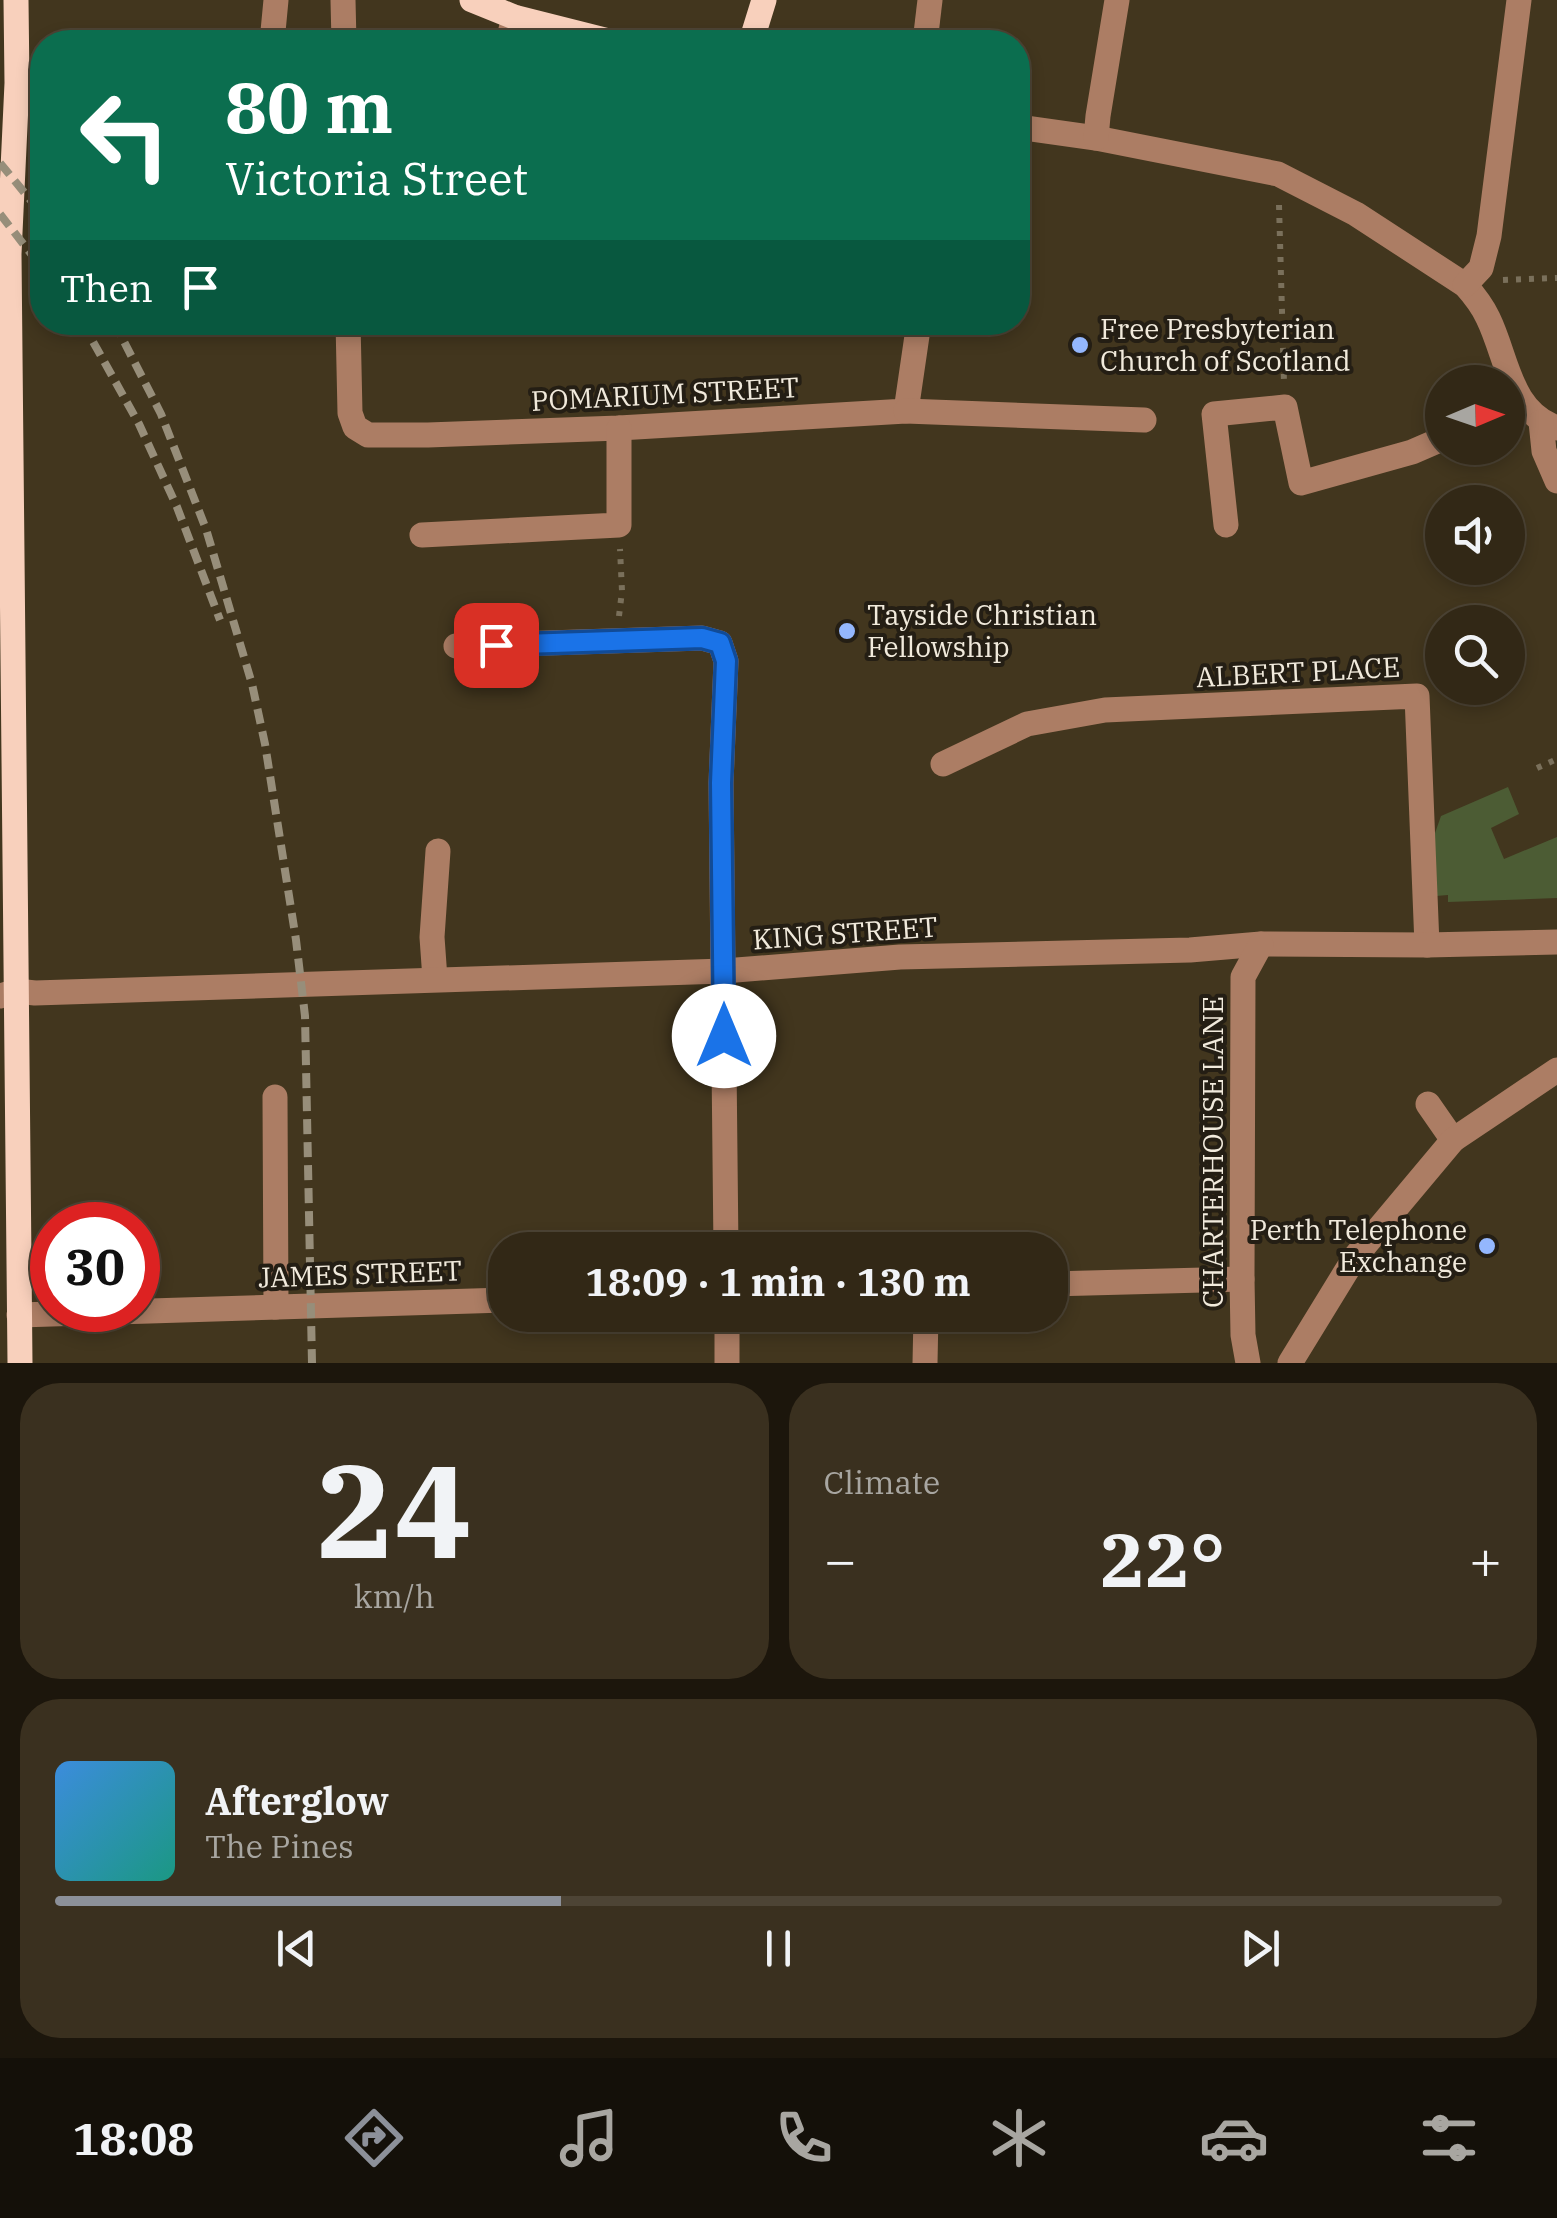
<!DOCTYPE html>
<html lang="en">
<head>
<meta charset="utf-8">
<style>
  body { margin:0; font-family:"IBM Plex Serif",serif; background:#3a301f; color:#f1f3f6; height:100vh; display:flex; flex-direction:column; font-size:38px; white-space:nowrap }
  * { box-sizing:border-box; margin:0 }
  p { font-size:32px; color:#a8a6a1 }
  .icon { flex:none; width:55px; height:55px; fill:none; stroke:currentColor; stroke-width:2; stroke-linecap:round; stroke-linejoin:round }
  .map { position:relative; height:1363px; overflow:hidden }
  .side { display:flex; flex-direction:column; gap:20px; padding:20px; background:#1c160c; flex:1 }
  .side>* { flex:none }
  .top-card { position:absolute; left:30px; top:30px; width:1000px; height:305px; border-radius:40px; box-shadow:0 5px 15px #0003,0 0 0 2px #4d4435; background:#0b6e4f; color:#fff; overflow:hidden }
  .needle { width:65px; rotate:88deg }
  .fabs { position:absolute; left:1425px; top:365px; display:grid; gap:20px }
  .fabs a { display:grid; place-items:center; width:100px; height:100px; border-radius:50%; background:#322816; box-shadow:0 5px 15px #0003,0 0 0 2px #4d4435; font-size:50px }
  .speed { position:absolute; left:30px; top:1202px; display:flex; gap:20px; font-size:50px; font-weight:700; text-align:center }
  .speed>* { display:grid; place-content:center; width:130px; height:130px; border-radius:50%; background:#322816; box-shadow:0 5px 15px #0003,0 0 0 2px #4d4435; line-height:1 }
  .speed .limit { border:15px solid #d22; background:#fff; color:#111 }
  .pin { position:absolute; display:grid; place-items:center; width:85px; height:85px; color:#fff; margin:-42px; border-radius:20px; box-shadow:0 5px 15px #0006 }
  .me { position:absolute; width:110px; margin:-55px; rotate:0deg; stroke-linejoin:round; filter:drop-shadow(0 0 8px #0008) }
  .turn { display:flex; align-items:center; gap:35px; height:210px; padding:0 30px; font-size:45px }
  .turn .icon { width:130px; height:130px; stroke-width:2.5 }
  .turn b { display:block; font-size:70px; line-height:85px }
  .then { display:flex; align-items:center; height:95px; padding:0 30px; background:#0003; gap:20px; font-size:38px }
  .big { font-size:75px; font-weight:700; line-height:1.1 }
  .side .tile { flex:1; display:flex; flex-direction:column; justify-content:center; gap:15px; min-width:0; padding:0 35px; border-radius:40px; background:#3a301f }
  .side .dial { align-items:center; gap:0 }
  .dial b { font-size:130px; line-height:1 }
  .song { display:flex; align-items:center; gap:30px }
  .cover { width:120px; height:120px; border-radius:15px; background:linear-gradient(135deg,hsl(210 70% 55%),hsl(170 70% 35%)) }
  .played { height:10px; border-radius:5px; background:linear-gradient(90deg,#8c9099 35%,#4d4435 35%) }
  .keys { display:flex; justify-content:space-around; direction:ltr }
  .heat { display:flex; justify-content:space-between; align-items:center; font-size:55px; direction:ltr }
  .side .tiles { flex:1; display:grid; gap:20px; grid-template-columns:1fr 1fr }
  .tile:last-child { grid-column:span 2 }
  .trip { position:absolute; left:488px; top:1232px; width:580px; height:100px; border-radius:40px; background:#322816; box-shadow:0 5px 15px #0003,0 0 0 2px #4d4435; font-weight:700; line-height:100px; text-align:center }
  .dock { display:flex; height:160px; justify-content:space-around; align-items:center; background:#141009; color:#a8a6a1 }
  .dock .icon { width:70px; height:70px }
  .dock .on { color:#8c9099 }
  .dock b { font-size:45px; color:#f1f3f6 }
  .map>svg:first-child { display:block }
  .green { fill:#4c5c34 }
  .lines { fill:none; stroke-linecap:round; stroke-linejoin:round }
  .path { stroke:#7a705b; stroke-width:6; stroke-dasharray:5 8; stroke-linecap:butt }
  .minor { stroke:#ac7d64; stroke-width:25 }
  .major { stroke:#f8d0bc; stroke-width:25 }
  .rail { stroke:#978e7a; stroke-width:8; stroke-dasharray:15 8; stroke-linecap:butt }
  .route-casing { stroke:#114b97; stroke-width:25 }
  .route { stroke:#1a73e8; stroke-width:18 }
  .poi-dot { fill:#94b7fd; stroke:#241e14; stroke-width:4 }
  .labels { text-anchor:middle; stroke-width:8; stroke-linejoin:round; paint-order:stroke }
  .poi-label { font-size:28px; fill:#f1eadc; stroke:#241e14; text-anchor:start }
  .street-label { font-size:28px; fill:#f1eadc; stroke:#241e14 }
</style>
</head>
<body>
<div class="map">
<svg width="1557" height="1363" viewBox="0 0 1557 1363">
  <rect width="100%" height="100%" fill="#42361e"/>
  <path class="green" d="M1508 787 1519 814 1491 828 1504 859 1557 837V898L1448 902V895L1436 896 1434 836 1441 816Z"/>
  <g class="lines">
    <g class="path">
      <path d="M1279 205 1284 383"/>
      <path d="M1503 280 1557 278"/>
      <path d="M619 616 622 591 620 549"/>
      <path d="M1537 768 1557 759"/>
    </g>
    <g class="minor">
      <path d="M343 0 344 42"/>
      <path d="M272 42 276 0"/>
      <path d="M508 42 514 17"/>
      <path d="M925 42 930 0"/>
      <path d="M1018 127 1096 138 1278 174 1356 214 1465 285C1474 295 1482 305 1488 318 1508 359 1509 411 1557 428"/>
      <path d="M1096 138 1098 116 1117 0"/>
      <path d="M1465 285 1481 268 1489 236 1519 0"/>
      <path d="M348 322 350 413 355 427 368 435H428L619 428 906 411 919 322"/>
      <path d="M906 411 1144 420"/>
      <path d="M1541 422 1544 451 1557 481"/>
      <path d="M1226 525 1214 414 1285 407 1301 483 1412 452 1442 439"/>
      <path d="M422 535 619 525V428"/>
      <path d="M456 646 702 638 720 643 726 661 721 783 726 1250"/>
      <path d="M943 764 1027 724 1105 710 1417 696 1427 945"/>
      <path d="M435 979 432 937 438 851"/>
      <path d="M0 996 17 991 35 993 724 971 900 957 1190 950 1261 944 1427 945 1557 942"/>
      <path d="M275 1097 276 1307"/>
      <path d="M1428 1104 1453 1140"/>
      <path d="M1050 1284 1242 1279"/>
      <path d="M19 1315 505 1300"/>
      <path d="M727 1315V1363"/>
      <path d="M925 1363 926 1315"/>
      <path d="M1248 1363 1243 1335 1242 1279 1243 977 1261 944"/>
      <path d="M1290 1363 1355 1257 1453 1140 1557 1070"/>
    </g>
    <g class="major">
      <path d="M16 0 17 83 9 254 20 1363"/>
      <path d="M472 0 514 17 613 42"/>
      <path d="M751 42 764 0"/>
    </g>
    <g class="rail">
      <path d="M0 163 42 214"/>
      <path d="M0 214 42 268"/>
      <path d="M82 322 139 424 177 507 220 620"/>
      <path d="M114 322 161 414 206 529 252 684 265 744 296 940 305 1016 312 1363"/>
    </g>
  </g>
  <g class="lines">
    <g class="route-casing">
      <path id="route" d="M496 645 702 638 720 643 726 661 721 783 724 1036"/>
    </g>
    <use href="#route" class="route"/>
  </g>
  <g class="poi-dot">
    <circle cx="1080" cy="345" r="10"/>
    <circle cx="847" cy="631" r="10"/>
    <circle cx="1487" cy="1246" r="10"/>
  </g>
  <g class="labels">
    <g class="poi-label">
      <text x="1100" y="339">Free Presbyterian<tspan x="1100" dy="32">Church of Scotland</tspan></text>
      <text x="867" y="625">Tayside Christian<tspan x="867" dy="32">Fellowship</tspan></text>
      <text x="1467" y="1240" text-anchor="end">Perth Telephone<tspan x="1467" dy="32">Exchange</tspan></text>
    </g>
    <g class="street-label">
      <text transform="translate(665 394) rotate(-3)" y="10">POMARIUM STREET</text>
      <text transform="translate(1298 672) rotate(-3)" y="10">ALBERT PLACE</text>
      <text transform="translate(845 933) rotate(-4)" y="10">KING STREET</text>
      <text transform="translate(1213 1152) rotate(-90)" y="10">CHARTERHOUSE LANE</text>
      <text transform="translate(360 1274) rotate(-2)" y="10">JAMES STREET</text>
    </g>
  </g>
</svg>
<div class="fabs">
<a><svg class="needle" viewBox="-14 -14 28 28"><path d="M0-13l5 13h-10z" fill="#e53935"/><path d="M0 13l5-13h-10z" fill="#a8a6a1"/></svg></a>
<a><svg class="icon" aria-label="sound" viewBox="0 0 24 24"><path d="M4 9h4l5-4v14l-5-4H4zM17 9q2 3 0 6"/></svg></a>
<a><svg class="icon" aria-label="search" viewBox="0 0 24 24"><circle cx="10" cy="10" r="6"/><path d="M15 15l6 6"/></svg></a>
</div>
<div class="speed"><div class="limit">30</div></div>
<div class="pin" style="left:496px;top:645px;background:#d93025"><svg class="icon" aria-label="arrive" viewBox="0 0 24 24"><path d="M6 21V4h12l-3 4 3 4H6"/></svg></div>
<svg class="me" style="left:724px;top:1036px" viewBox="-20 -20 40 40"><circle r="19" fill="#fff"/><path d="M0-13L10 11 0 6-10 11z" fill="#1a73e8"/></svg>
<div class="trip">18:09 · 1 min · 130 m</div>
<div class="top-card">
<div class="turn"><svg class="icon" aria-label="left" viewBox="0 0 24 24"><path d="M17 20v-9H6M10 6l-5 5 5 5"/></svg><div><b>80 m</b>Victoria Street</div></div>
<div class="then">Then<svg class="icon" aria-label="arrive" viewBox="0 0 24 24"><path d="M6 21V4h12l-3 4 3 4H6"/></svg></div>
</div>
</div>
<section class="side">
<div class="tiles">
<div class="tile dial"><b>24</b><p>km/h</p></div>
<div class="tile"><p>Climate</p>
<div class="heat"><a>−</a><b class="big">22°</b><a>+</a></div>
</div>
<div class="tile">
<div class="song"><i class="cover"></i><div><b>Afterglow</b><p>The Pines</p></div></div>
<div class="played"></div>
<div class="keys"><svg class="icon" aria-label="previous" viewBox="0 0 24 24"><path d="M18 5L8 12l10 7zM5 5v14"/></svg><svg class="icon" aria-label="pause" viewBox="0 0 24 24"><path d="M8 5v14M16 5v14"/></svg><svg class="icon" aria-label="next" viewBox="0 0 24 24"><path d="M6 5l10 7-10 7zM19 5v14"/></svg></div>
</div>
</div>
</section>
<nav class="dock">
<b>18:08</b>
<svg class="icon on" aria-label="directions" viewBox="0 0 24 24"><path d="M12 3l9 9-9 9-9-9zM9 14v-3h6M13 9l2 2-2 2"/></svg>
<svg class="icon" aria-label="music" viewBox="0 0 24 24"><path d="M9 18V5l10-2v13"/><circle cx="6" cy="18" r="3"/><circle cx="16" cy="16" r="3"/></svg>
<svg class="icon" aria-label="phone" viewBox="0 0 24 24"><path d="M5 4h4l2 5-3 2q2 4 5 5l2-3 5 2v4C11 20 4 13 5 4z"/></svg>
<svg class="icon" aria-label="climate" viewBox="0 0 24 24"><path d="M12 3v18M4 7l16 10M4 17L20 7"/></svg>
<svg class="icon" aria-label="car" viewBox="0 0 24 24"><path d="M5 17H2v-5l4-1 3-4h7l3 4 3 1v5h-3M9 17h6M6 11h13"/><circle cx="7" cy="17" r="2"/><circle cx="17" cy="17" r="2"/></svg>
<svg class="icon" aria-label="filters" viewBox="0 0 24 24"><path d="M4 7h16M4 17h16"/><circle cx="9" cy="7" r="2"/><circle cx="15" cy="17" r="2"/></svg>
</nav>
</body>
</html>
